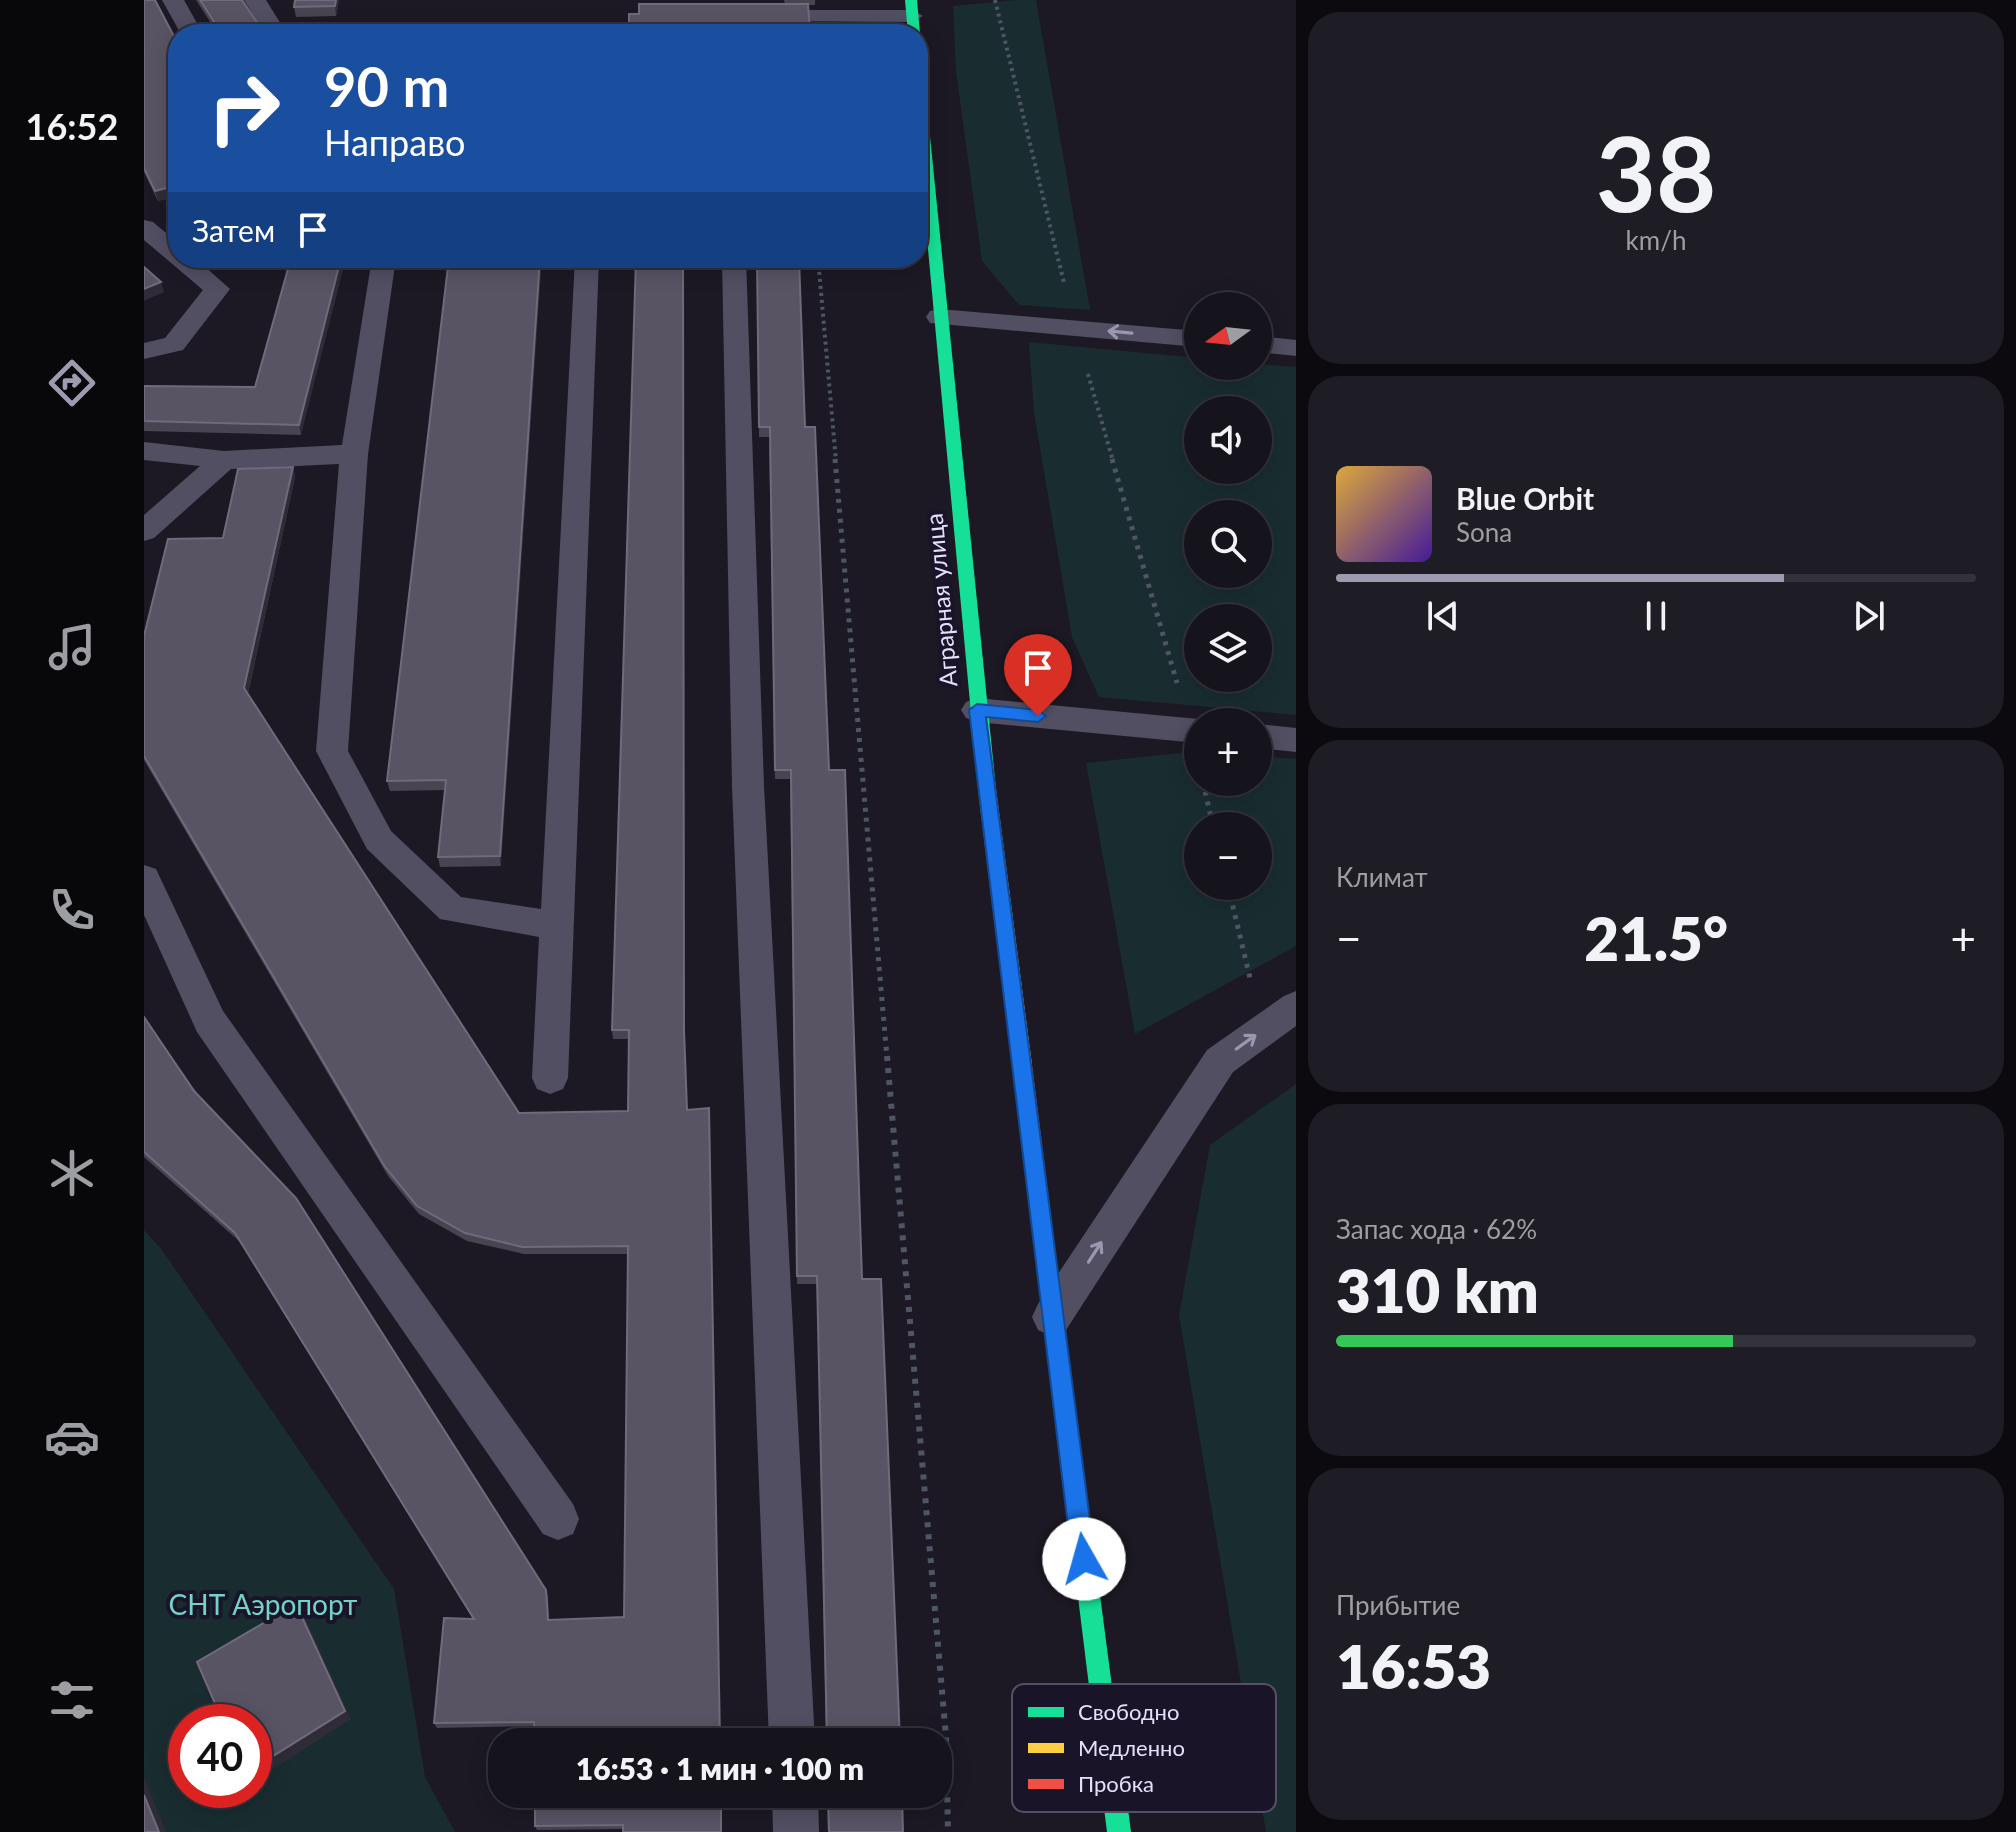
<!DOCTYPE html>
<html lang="ru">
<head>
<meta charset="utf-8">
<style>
  body { margin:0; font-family:Lato,sans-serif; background:#1e1c24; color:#f1f3f6; height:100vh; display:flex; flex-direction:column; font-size:30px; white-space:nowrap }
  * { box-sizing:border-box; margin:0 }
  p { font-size:26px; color:#9d9ea3 }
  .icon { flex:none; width:44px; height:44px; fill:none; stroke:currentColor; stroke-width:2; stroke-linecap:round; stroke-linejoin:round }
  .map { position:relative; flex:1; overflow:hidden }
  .sheet { display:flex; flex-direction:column; gap:12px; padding:12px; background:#0c0a0f; width:720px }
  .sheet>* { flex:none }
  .guide { position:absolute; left:24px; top:24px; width:760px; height:244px; border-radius:32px; box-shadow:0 4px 20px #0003,0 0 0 2px #34323a; background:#1a4fa0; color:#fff; overflow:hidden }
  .needle { width:52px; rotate:255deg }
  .fabs { position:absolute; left:1040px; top:292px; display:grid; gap:16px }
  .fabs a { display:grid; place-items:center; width:88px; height:88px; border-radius:50%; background:#15131b; box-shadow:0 4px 20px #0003,0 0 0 2px #34323a; font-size:40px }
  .speed { position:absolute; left:24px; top:1704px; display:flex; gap:16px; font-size:40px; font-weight:700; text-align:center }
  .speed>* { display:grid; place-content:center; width:104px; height:104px; border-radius:50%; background:#15131b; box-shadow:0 4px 20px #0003,0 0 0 2px #34323a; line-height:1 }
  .speed .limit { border:12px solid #d22; background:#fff; color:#111 }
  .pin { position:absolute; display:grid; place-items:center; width:68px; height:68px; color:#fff; margin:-82px -34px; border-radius:50% 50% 50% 0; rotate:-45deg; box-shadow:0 0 8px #0007 }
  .pin .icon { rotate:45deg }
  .me { position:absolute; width:88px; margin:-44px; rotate:353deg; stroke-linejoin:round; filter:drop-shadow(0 0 6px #0008) }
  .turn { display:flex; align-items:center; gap:28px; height:168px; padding:0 24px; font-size:36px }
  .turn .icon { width:104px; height:104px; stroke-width:2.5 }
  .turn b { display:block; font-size:56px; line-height:68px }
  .then { display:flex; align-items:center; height:76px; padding:0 24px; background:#0003; gap:16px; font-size:30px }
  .big { font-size:60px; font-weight:800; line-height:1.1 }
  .sheet .card { flex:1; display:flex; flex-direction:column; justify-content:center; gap:12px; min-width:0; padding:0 28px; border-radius:32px; background:#1e1c24 }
  .sheet .dial { align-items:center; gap:0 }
  .dial b { font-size:104px; line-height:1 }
  .song { display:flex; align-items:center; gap:24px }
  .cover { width:96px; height:96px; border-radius:12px; background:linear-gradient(135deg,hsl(40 70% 55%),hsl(260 70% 35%)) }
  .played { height:8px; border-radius:4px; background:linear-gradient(90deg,#9f9ab0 70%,#34323a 70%) }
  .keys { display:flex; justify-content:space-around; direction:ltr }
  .heat { display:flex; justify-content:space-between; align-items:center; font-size:44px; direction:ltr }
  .charge { height:12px; border-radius:6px; background:linear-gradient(90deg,#34c759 62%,#34323a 0) }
  .trip { position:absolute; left:344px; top:1728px; width:464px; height:80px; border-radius:32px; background:#15131b; box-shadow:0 4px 20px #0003,0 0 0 2px #34323a; font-weight:800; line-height:80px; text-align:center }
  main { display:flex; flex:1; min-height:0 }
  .tab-bar { display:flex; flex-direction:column; width:144px; justify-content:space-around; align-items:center; background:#08080b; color:#9d9ea3 }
  .tab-bar .icon { width:56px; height:56px }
  .tab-bar .active { color:#9f9ab0 }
  .tab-bar b { font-size:36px; color:#f1f3f6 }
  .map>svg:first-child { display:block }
  .green { fill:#192d30; fill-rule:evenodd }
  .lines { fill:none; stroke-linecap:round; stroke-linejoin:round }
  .path-far2 { stroke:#4e5664; stroke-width:4; stroke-dasharray:3 4; stroke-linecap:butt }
  .path-far1 { stroke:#4e5664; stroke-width:5; stroke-dasharray:4 6; stroke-linecap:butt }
  .path { stroke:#4e5664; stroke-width:6; stroke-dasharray:5 7; stroke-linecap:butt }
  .lane { fill:#524f63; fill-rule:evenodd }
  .fast { fill:#16e098; fill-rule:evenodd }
  .slow { fill:#ffcf43; fill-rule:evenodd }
  .jam { fill:#f24e42; fill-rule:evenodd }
  .wall { fill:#484452 }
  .shaded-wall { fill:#2f2c38 }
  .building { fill:#595464; stroke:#6f6a7c; stroke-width:2 }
  .oneway { stroke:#9c97af }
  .route { fill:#1a73e8; stroke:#114b97; stroke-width:2 }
  .labels { text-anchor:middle; stroke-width:8; stroke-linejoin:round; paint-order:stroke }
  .street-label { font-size:24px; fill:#e6dffb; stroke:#1a1429 }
  .near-park-label { font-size:28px; fill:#72d4c9; stroke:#1a1429 }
  .key { fill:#1a1429; stroke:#575168; stroke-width:2 }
  .key-label { font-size:22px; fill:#e6dffb }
</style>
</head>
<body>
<main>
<nav class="tab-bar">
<b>16:52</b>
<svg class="icon active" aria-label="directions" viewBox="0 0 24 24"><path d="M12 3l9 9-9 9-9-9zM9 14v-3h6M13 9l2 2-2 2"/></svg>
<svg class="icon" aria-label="music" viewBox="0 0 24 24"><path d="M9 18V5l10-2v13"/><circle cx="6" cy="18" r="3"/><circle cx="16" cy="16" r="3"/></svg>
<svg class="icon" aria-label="phone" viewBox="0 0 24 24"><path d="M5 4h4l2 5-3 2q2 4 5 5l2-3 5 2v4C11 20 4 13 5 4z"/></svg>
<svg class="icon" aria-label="climate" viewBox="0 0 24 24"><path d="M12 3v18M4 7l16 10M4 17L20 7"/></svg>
<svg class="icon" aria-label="car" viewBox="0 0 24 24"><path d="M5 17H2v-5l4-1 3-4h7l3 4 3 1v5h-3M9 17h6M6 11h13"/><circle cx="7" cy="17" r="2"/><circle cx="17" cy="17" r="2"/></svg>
<svg class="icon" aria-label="filters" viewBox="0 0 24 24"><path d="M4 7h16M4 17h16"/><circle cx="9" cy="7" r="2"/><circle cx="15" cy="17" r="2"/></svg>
</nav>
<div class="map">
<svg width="1152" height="1832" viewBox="0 0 1152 1832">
  <rect width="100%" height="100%" fill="#1c1924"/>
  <g class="green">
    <path d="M873 0H892L946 310 875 305 838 261 812 71 809 6Z"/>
    <path d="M885 342 1054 358V366H1114V364L1152 367V715L955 697 928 637 890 412ZM1054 410H1114V470H1054ZM1054 514H1114V574H1054ZM1114 618V678H1054V618Z"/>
    <path d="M1054 751V782H1114V756L1152 759V946L991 1034 942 763ZM1114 826V886H1054V826Z"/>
    <path d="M1152 1084V1832H1122L1035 1315 1066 1145Z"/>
    <path d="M0 1230 18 1250 250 1589 281 1777 311 1832H0ZM42 1722H110V1790H42Z"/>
  </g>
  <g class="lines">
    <g class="path-far2">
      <path d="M851 0 920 283"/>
      <path d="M674 258 692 461"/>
      <path d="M944 374 969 461"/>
    </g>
    <g class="path-far1">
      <path d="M691 459 743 1058"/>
      <path d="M968 459 1033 683"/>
      <path d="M1059 782 1069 826"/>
      <path d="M1084 886 1106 978"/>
    </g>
    <path class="path" d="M743 1056 802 1737 804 1832"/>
    <g class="lane">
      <path d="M18 0H40L59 34H37Z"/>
      <path d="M100 0H122L143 34H121Z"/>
      <path d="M618 10H768L779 16 768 22 610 21 607 16Z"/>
      <path d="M0 220 9 222 34 243V258H51L86 289 39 350 0 359V343L21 338 59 290 0 240Z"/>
      <path d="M228 258H252L224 454 204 751 247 831 317 897 397 909 431 258H455L424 1078 419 1089 406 1094 393 1089 388 1078 395 937 296 919 223 849 172 751 195 464 87 469 10 538 0 541V515L56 466 0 460V442L80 451 198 445Z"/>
      <path d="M578 258H602L620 786 671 1742H625L588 786Z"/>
      <path d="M795 309 1054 331V347L786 323 782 317 786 311Z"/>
      <path d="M1114 336 1152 340V356L1114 352Z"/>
      <path d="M833 698 1054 719 1063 722H1054V743L833 722 822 718 817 710 822 702Z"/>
      <path d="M1114 724 1152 728V752L1114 748Z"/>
      <path d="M0 865 12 869 79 1011 429 1504 435 1519 429 1534 414 1540 399 1534 53 1032 0 915Z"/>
      <path d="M1152 991V1026L1089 1072 922 1330 908 1336 894 1330 888 1317 894 1304 1063 1050 1140 996Z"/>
      <path d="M628 1794H674L675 1832H629Z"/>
    </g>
    <g class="fast">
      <path d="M761 0H773L776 34 774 36V34H764Z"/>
      <path d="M774 73 780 77 852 789 843 796 834 789 774 141Z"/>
      <path d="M907 1287 914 1290 917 1297 987 1832H963L897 1297 900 1290Z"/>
    </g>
    <path class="slow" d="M843 782 852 789 888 1065 885 1071 878 1073 871 1071 868 1065 834 789Z"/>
    <path class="jam" d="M878 1057 885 1059 888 1065 917 1297 914 1304 907 1307 900 1304 897 1297 868 1065 871 1059Z"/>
  </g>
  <g class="wall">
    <path d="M0 0 34 44V196L14 201 0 172Z"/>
    <path d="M52 0H98L121 34H74Z"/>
    <path d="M151 0H195L192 16 152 17 150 7Z"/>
    <path d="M640 0H671V5H664L666 34H485V14L641 4Z"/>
    <path d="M147 258 157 435 0 431V386L111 387Z"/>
    <path d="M305 258 357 866 296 867 294 857 301 790 246 791 243 781Z"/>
    <path d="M492 258 540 1037 543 1110 576 1742 391 1726 293 1728 290 1723 329 1619 95 1241 0 1157V1017L404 1596 405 1620 480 1617 484 1254H380L323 1241 275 1214 244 1176 0 760V636L79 538 149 467 151 477 104 694 375 1113 484 1111 485 1039H469L468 1030Z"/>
    <path d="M613 258 661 427 718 1279 756 1742H682L673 1284H653L646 779H631L625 437H615Z"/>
    <path d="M577 1794 479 1829 393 1830 391 1826Z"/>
    <path d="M683 1794H758L759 1832H684Z"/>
  </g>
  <g class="shaded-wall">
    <path d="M192 0H195L192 16 191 6Z"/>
    <path d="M34 185V196L14 201 11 191Z"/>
    <path d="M197 258H202L157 435 155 425Z"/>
    <path d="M396 258H398L357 866 356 856Z"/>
    <path d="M17 282 20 292 0 301V289Z"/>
    <path d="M149 467 151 477 103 698 100 688Z"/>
    <path d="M152 1604 159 1614 207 1719 110 1781V1768Z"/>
    <path d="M0 1777 22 1832H15L0 1795Z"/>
  </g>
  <g class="building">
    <path d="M0 0H11L34 44V185L11 191 0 168Z"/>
    <path d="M56 0H98L121 34H78Z"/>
    <path d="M151 0H192L191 6 150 7Z"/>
    <path d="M495 4H664L666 34H494L495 27H485V14H495Z"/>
    <path d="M147 258H197L155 425 0 421V386L111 387Z"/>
    <path d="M305 258H396L356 856 294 857 302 780 243 781Z"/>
    <path d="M492 258H539L540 1030 543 1110 565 1108 576 1742H391L390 1722 290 1723 300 1618 330 1619 91 1233 0 1152V1017L50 1091 152 1198 402 1590 404 1620 480 1617 484 1246 378 1247 321 1233 273 1206 241 1167 0 756V636L24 539 79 538 94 469 149 467 100 688 375 1113 484 1111 485 1030H468Z"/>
    <path d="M613 258H655L661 427H671L685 770H701L718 1279H737L756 1742H683L673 1276H653L647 770H631L626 427H615Z"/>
    <path d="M0 267 17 282 0 289Z"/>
    <path d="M152 1604 201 1711 110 1768V1722H79L53 1662Z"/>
    <path d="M391 1794H577V1832H479V1825L391 1826Z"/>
    <path d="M684 1794H758L759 1832H685Z"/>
    <path d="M0 1795 15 1832H0Z"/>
  </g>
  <defs><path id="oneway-shaft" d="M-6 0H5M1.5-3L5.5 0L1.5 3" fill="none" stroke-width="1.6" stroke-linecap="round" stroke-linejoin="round" transform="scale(2)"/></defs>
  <g class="oneway">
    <use href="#oneway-shaft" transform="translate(976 332) rotate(-175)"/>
    <use href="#oneway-shaft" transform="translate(1102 1042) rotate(-36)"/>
    <use href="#oneway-shaft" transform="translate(951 1252) rotate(-57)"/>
  </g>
  <path class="route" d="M833 704 894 710 902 716 894 722 842 717 951 1559 948 1568 940 1571 931 1568 928 1559 825 710Z"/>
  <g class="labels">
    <g class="street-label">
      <text transform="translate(798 600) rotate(-95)" y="8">Аграрная улица</text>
    </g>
    <g class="near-park-label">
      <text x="119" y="1615">СНТ Аэропорт</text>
    </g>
  </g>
  <rect x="868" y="1684" width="264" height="128" rx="12" class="key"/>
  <rect x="884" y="1707" width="36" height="10" fill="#16e098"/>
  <rect x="884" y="1743" width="36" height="10" fill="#ffcf43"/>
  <rect x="884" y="1779" width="36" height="10" fill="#f24e42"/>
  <g class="key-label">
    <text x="934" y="1720">Свободно</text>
    <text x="934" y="1756">Медленно</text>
    <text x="934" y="1792">Пробка</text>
  </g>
</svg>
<div class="fabs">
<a><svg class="needle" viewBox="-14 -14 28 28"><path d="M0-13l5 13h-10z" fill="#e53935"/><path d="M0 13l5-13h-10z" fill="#9d9ea3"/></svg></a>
<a><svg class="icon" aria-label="sound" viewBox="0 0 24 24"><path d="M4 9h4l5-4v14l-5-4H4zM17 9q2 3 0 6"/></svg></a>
<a><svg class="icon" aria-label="search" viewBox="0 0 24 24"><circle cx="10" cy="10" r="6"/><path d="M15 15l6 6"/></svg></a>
<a><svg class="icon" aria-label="layers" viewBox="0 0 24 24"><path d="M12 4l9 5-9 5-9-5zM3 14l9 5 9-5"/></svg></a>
<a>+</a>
<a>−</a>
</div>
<div class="speed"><div class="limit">40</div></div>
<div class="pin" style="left:894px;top:716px;background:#d93025"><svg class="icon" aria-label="arrive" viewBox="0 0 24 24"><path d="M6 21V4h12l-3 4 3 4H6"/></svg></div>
<svg class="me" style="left:940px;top:1559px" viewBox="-20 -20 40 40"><circle r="19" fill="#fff"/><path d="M0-13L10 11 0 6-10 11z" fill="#1a73e8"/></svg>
<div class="trip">16:53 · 1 мин · 100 m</div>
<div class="guide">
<div class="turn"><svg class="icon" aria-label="right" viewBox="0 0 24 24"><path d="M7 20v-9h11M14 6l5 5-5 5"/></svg><div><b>90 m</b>Направо</div></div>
<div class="then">Затем<svg class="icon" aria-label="arrive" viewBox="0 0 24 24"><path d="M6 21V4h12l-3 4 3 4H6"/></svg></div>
</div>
</div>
<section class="sheet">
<div class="card dial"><b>38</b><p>km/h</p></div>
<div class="card">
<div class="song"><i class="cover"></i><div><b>Blue Orbit</b><p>Sona</p></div></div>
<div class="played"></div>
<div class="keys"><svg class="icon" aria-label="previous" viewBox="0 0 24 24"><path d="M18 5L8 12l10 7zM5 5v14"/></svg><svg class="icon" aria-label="pause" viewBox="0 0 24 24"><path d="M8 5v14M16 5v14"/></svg><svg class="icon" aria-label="next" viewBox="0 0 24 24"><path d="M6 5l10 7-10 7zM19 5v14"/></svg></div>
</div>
<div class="card"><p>Климат</p>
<div class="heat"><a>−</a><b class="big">21.5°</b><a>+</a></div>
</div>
<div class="card"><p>Запас хода · 62%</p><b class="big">310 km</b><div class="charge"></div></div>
<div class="card"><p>Прибытие</p><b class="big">16:53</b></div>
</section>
</main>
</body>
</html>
